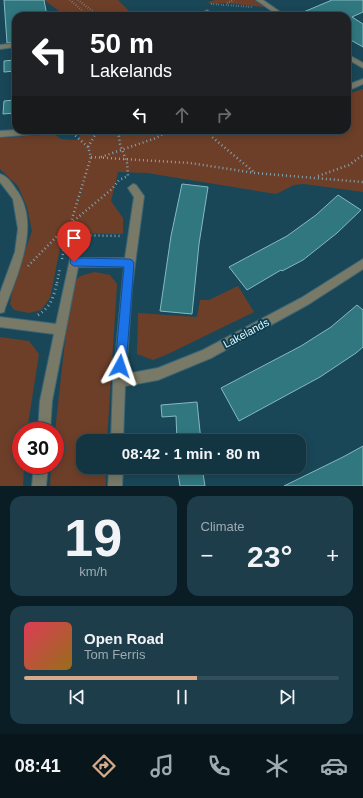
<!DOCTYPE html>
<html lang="en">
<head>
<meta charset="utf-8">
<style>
  body { margin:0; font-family:Arial,sans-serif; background:#1c3d49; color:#f1f3f6; height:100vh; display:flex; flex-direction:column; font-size:15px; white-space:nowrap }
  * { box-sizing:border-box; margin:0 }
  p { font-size:13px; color:#9dabb2 }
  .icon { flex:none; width:22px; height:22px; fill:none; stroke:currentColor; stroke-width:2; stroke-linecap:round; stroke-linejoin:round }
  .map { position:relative; height:486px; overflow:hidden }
  .side { display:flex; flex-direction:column; gap:10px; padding:10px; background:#0a1d24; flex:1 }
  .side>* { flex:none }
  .hud { position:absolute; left:12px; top:12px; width:339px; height:122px; border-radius:12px; box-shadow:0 2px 10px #0003,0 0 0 1px #32505b; background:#202124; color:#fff; overflow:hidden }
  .speed { position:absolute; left:12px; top:422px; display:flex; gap:8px; font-size:20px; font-weight:700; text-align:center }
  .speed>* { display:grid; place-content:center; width:52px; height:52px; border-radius:50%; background:#133542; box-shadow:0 2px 10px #0003,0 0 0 1px #32505b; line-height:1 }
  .speed .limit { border:6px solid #d22; background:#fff; color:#111 }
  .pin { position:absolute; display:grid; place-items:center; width:34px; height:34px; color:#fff; margin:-41px -17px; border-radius:50% 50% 50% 0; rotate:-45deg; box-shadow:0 0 4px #0007 }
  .pin .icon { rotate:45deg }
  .me { position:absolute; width:44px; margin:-22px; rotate:5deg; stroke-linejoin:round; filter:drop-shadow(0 0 3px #0008) }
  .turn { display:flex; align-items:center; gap:14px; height:84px; padding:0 12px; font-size:18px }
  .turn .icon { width:52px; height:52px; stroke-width:2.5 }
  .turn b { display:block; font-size:28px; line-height:34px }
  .lanes { display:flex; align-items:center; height:38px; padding:0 12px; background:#0003; justify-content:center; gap:20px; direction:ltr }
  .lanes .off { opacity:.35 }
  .big { font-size:30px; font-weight:800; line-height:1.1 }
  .side .tile { flex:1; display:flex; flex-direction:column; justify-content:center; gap:6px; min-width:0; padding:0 14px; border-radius:12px; background:#1c3d49 }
  .side .dial { align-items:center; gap:0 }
  .dial b { font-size:52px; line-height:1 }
  .song { display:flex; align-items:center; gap:12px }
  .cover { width:48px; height:48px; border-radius:6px; background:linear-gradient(135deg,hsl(350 70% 55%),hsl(40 70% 35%)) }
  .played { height:4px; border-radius:2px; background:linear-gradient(90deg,#d6ab8b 55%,#32505b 55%) }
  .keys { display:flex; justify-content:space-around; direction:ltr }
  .heat { display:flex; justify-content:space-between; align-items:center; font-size:22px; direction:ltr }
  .side .tiles { flex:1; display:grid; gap:10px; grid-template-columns:1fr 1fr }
  .tile:last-child { grid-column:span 2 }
  .trip { position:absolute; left:76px; top:434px; width:230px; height:40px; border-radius:12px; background:#133542; box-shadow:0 2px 10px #0003,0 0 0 1px #32505b; font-weight:800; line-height:40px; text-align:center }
  .tabs { display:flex; height:64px; justify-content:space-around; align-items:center; background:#08151a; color:#9dabb2 }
  .tabs .icon { width:28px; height:28px }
  .tabs .selected { color:#d6ab8b }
  .tabs b { font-size:18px; color:#f1f3f6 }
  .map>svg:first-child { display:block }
  .green { fill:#6d3f29 }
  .building { fill:#31777f; stroke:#85bac1 }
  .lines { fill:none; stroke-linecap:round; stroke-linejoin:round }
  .minor-casing { stroke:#3c6676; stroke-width:2 }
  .path-far2 { stroke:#83a5b3; stroke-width:2; stroke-dasharray:0.5 2; stroke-linecap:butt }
  .path-far1 { stroke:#83a5b3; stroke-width:2.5; stroke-dasharray:1 3; stroke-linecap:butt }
  .path { stroke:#83a5b3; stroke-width:3; stroke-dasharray:1 3.5; stroke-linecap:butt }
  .minor { fill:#797967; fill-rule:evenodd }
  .route { fill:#1a73e8; stroke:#114b97 }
  .labels { text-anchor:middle; stroke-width:4; stroke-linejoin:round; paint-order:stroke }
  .street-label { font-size:11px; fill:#dcf4fe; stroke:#0c3d4d }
</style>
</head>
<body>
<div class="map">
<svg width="363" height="486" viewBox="0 0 363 486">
  <rect width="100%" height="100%" fill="#194758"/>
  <g class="green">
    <path d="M44 0H118L134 16H66Z"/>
    <path d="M215 0H254L264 7 225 3 210 4 208 2Z"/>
    <path d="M363 89V192L304 184 294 185 276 194 147 173 118 172 111 201 123 218V234L63 233 50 298 41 310 29 313 14 310 10 304 13 286 32 231 27 207 18 186 0 169V138L54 134 61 139 76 140 85 130H347V94Z"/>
    <path d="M95 272 110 275 117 284 107 441H83V467H106V486H50L51 465H55V431L70 296C75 278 76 276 95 272Z"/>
    <path d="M238 286 254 312 168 354 153 360 137 354 138 313 197 317 200 300H209Z"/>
    <path d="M0 337 29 341 39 354 27 431H21V465H24L23 486H0Z"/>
  </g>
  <g class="building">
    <path d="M4 0H44L47 16H16V42L7 43Z"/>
    <path d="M332 0H363V12L352 17 363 24V47L347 38V16H341L334 12 324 16H294Z"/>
    <path d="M15 60V71L4 72V61Z"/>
    <path d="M15 100V113L3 114 4 101Z"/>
    <path d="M182 184 208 187 199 244 192 314 160 311 171 236Z"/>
    <path d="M338 195 361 210 337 233 303 260 282 271 281 270 247 290 229 267 287 236 316 215Z"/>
    <path d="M357 305 363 310V347L356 353 320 377 239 421 221 388 301 346 331 327Z"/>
    <path d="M197 402 201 441H177L176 416 162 417 161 405Z"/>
    <path d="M363 446V486H284L343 457Z"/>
    <path d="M177 467H202L205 486H180Z"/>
  </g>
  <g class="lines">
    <g class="minor-casing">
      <g id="minor">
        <path d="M256 0H263L286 16H279Z"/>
        <path d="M207 10 210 12C207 16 202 16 197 16Z"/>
        <path d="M16 43V47L0 49V45Z"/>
        <path d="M347 54 363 63V68L347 59Z"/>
        <path d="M363 79V84L347 91V85Z"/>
        <path d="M16 130H51L47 133 0 137V131Z"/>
        <path d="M0 174C7 176 11 182 15 188 42 222 18 273 5 308L4 312 0 313V293L15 252 18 229 13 199 0 182Z"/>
        <path d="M133 184 136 185 144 196 132 287 126 374 158 368 203 350 301 298 363 259V269L309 304 211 358 158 380 125 386 123 441H111L113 381 124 267H78L52 401 50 431H38L40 401 54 334 0 327V317L56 324 70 259 74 258H125L134 197 128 188Z"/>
        <path d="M34 465H48L46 486H32Z"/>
        <path d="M109 467H123L122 486H108Z"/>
      </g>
    </g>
    <g class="path-far2">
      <path d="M70 0 84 12V16"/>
      <path d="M78 0 99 16"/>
      <path d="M227 3 234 0"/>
      <path d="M211 4 253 7"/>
    </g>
    <g class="path-far1">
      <path d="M209 130 212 137 255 173"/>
      <path d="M88 147 98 130"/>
      <path d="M91 157 190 163 255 173 363 182"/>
      <path d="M101 157 156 138 171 130"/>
      <path d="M318 176 349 165 363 155"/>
      <path d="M67 235 91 157 88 147 69 130"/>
      <path d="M62 259 67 235 122 236"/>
      <path d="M28 266 64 229 112 189 119 180 128 176 127 163 120 144 118 130"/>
      <path d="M57 283 60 268"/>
    </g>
    <path class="path" d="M38 315C51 307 54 296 57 282"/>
    <use href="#minor" class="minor"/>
  </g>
  <path class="route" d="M74 258 129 259 132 260 134 263 126 366 124 370 120 371 117 370 115 366 124 267 74 266 71 264 70 262 71 259Z"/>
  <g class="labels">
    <g class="street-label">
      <text transform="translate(246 333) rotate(-28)" y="4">Lakelands</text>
    </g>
  </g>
</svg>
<div class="speed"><div class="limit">30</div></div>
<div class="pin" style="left:74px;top:262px;background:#d93025"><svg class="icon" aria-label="arrive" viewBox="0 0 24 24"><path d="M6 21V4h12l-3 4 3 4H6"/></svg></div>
<svg class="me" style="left:120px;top:366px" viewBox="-20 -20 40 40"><path d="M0-17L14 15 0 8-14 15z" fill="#1a73e8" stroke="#fff" stroke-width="4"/></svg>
<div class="trip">08:42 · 1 min · 80 m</div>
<div class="hud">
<div class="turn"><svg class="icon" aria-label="left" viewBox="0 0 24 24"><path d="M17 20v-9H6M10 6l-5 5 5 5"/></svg><div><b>50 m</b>Lakelands</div></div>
<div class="lanes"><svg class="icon" aria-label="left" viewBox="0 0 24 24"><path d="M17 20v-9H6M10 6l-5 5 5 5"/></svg><svg class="icon off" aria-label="ahead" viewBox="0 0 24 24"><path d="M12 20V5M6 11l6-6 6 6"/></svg><svg class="icon off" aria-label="right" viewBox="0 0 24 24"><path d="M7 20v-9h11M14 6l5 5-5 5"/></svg></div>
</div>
</div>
<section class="side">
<div class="tiles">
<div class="tile dial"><b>19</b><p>km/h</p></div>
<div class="tile"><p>Climate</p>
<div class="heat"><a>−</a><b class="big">23°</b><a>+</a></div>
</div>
<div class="tile">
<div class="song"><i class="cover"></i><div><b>Open Road</b><p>Tom Ferris</p></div></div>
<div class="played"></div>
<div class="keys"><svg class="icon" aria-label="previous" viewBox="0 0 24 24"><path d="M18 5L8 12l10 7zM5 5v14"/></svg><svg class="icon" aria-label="pause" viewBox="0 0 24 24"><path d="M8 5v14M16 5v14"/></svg><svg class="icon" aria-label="next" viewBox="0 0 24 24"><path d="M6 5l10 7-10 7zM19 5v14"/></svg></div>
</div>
</div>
</section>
<nav class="tabs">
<b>08:41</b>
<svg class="icon selected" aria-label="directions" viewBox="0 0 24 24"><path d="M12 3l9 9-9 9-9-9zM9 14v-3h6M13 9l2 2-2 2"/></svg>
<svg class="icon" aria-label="music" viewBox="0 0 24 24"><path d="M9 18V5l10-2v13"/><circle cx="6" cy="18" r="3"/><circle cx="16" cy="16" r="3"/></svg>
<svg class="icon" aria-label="phone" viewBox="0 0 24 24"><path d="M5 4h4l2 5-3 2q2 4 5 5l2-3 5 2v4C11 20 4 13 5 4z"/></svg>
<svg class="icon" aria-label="climate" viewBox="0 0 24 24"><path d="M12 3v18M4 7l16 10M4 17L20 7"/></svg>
<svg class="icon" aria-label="car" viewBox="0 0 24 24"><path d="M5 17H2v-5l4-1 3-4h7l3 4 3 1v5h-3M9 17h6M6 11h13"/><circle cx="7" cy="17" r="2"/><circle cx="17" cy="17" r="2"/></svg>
</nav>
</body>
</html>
